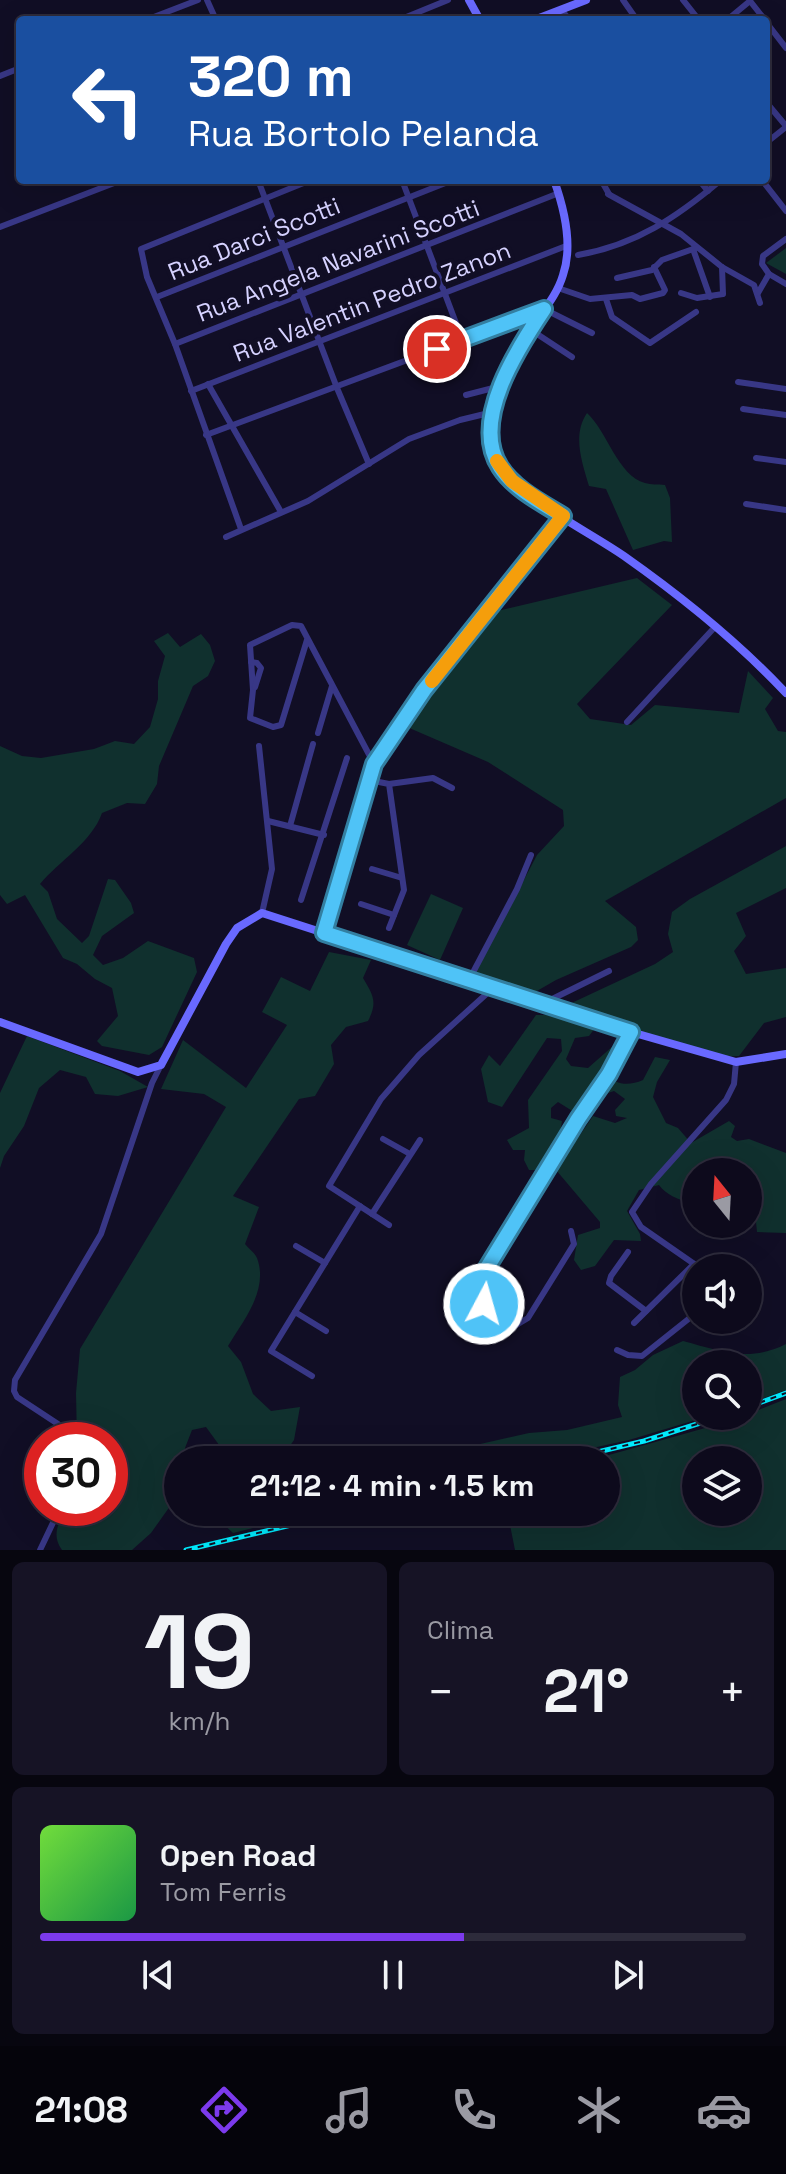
<!DOCTYPE html>
<html lang="pt">
<head>
<meta charset="utf-8">
<style>
  body { margin:0; font-family:"Space Grotesk",sans-serif; background:#161325; color:#f1f3f6; height:100vh; display:flex; flex-direction:column; font-size:30px; white-space:nowrap }
  * { box-sizing:border-box; margin:0 }
  p { font-size:26px; color:#9a9aa3 }
  .icon { flex:none; width:44px; height:44px; fill:none; stroke:currentColor; stroke-width:2; stroke-linecap:round; stroke-linejoin:round }
  .map { position:relative; height:1550px; overflow:hidden }
  .panel { display:flex; flex-direction:column; gap:12px; padding:12px; background:#07060f; flex:1 }
  .panel>* { flex:none }
  .hud { position:absolute; left:16px; top:16px; width:754px; height:168px; border-radius:8px; box-shadow:0 8px 32px #0002,0 0 0 2px #2d2b3b; background:#1a4fa0; color:#fff; overflow:hidden }
  .needle { width:52px; rotate:342deg }
  .controls { position:absolute; left:682px; top:1158px; display:grid; gap:16px }
  .controls a { display:grid; place-items:center; width:80px; height:80px; border-radius:50%; background:#0d0a1c; box-shadow:0 8px 32px #0002,0 0 0 2px #2d2b3b; font-size:40px }
  .speed { position:absolute; left:24px; top:1422px; display:flex; gap:16px; font-size:40px; font-weight:700; text-align:center }
  .speed>* { display:grid; place-content:center; width:104px; height:104px; border-radius:50%; background:#0d0a1c; box-shadow:0 8px 32px #0002,0 0 0 2px #2d2b3b; line-height:1 }
  .speed .limit { border:12px solid #d22; background:#fff; color:#111 }
  .pin { position:absolute; display:grid; place-items:center; width:68px; height:68px; color:#fff; margin:-34px; border:4px solid #fff; border-radius:50%; box-shadow:0 2px 8px #0007 }
  .me { position:absolute; width:88px; margin:-44px; rotate:6deg; stroke-linejoin:round; filter:drop-shadow(0 0 6px #0008) }
  .turn { display:flex; align-items:center; gap:28px; height:168px; padding:0 40px; font-size:36px }
  .turn .icon { width:104px; height:104px; stroke-width:2.5 }
  .turn b { display:block; font-size:56px; line-height:68px }
  .big { font-size:60px; font-weight:700; line-height:1.1 }
  .panel .widget { flex:1; display:flex; flex-direction:column; justify-content:center; gap:12px; min-width:0; padding:0 28px; border-radius:12px; background:#161325 }
  .panel .dial { align-items:center; gap:0 }
  .dial b { font-size:104px; line-height:1 }
  .song { display:flex; align-items:center; gap:24px }
  .cover { width:96px; height:96px; border-radius:12px; background:linear-gradient(135deg,hsl(100 70% 55%),hsl(140 70% 35%)) }
  .played { height:8px; border-radius:4px; background:linear-gradient(90deg,#7c3aed 60%,#2d2b3b 60%) }
  .keys { display:flex; justify-content:space-around; direction:ltr }
  .heat { display:flex; justify-content:space-between; align-items:center; font-size:44px; direction:ltr }
  .panel .tiles { flex:1; display:grid; gap:12px; grid-template-columns:1fr 1fr }
  .widget:last-child { grid-column:span 2 }
  .trip { position:absolute; left:164px; top:1446px; width:456px; height:80px; border-radius:40px; background:#0d0a1c; box-shadow:0 8px 32px #0002,0 0 0 2px #2d2b3b; font-weight:700; line-height:80px; text-align:center }
  .menu { display:flex; height:128px; justify-content:space-around; align-items:center; background:#05040b; color:#9a9aa3 }
  .menu .icon { width:56px; height:56px }
  .menu .on { color:#7c3aed }
  .menu b { font-size:36px; color:#f1f3f6 }
  .map>svg:first-child { display:block }
  .green { fill:#10302e; fill-rule:evenodd }
  .lines { fill:none; stroke-linecap:round; stroke-linejoin:round }
  .street { stroke:#383786; stroke-width:6 }
  .secondary { stroke:#6969ff; stroke-width:8 }
  .rail-casing { stroke:#00eafd; stroke-width:5 }
  .rail { stroke:#110e25; stroke-width:2; stroke-dasharray:6; stroke-linecap:butt }
  .route-casing { stroke:#337fa1; stroke-width:20 }
  .route { stroke:#4fc3f7; stroke-width:14 }
  .slow { stroke:#f59e0b; stroke-width:14 }
  .labels { text-anchor:middle; stroke-width:8; stroke-linejoin:round; paint-order:stroke }
  .street-label { font-size:24px; fill:#d6d2ff; stroke:#110e25 }
</style>
</head>
<body>
<div class="map">
<svg width="786" height="1550" viewBox="0 0 786 1550">
  <rect width="100%" height="100%" fill="#110e25"/>
  <g class="green">
    <path d="M786 248V274L766 263Z"/>
    <path d="M587 413C607 431 618 476 645 483 651 485 658 484 665 485L670 498 672 542 664 541 633 550 606 489 589 486C582 462 572 435 587 413Z"/>
    <path d="M637 578 672 605 577 704 590 719 631 725 655 705 739 713 748 671 773 698 765 709 778 731 786 732V798L605 901 636 927 638 940 631 947 556 980 530 995 472 979 537 855 564 826 563 810 488 762 407 727 446 671 497 611Z"/>
    <path d="M168 633 180 647 201 634 210 645 215 661 208 676 193 686 159 766 157 784 145 804 127 803 102 813C92 842 59 861 40 884L48 892 57 919 82 943 89 936 108 879 115 880 131 903 134 913 102 936 93 955 103 965 123 958 148 941 194 958 197 972 162 1047 149 1055 102 1046 97 1041 118 1016 112 988 95 979 77 964 63 958 25 895 7 904 0 895V746L22 756 41 758 94 749 115 741 134 744 150 727 158 699V681L165 656 154 641Z"/>
    <path d="M786 846V888L736 913 746 936 734 951 746 974 786 968V1017L764 1023 739 1056 720 1057 563 1007 655 964 673 952 668 934 672 912 690 899Z"/>
    <path d="M431 894 463 908 440 960 407 945Z"/>
    <path d="M329 952 371 960 363 978C373 995 378 1002 368 1021L346 1027 331 1045 334 1064 315 1096 299 1099 233 1196 259 1207 245 1244C248 1248 255 1253 257 1258 269 1290 243 1321 228 1346L241 1362 253 1394 271 1411 300 1407 294 1440 280 1460H230L206 1427 192 1430 185 1448V1460H178V1495L151 1533 132 1550H62C51 1535 59 1523 65 1508H110V1440H77L76 1393 80 1349 226 1107 204 1094 161 1089 183 1040 246 1088 287 1025 262 1012 281 977 310 991Z"/>
    <path d="M536 1015H546L595 1028 589 1036 575 1038 566 1059 571 1066 588 1068 613 1046 606 1073C616 1086 629 1086 643 1080L655 1057 670 1060 657 1082 653 1097 666 1123 678 1128 691 1143 729 1121 735 1126 731 1137 737 1141 749 1139 786 1153V1233L757 1232 754 1202 748 1196V1172H696V1201C684 1204 666 1195 659 1185L639 1190 627 1211 640 1234 641 1241 614 1240 595 1266 581 1270 574 1260 578 1235 600 1228V1222L556 1170 593 1116 615 1123 627 1118 616 1116 615 1110 625 1099 614 1091 605 1094 602 1100 584 1103 574 1112 558 1102 551 1108V1118L562 1121 558 1145 542 1170H529L524 1160 525 1150H513L507 1140 529 1128 528 1100 562 1051 561 1039 547 1038 502 1107 488 1102 481 1069 489 1055 500 1066Z"/>
    <path d="M27 1036 120 1071 148 1087 118 1096 95 1094 86 1077 60 1070 39 1088 24 1126 4 1156 0 1168V1093Z"/>
    <path d="M683 1341C721 1351 748 1363 786 1344V1390L748 1404V1364H696V1416H709L629 1440 537 1460H410L529 1433 567 1430 622 1417 618 1405 620 1377 635 1370 653 1355Z"/>
    <path d="M786 1399V1550H515L510 1525 513 1512H606V1460H591L748 1416V1414ZM696 1460H748V1512H696Z"/>
    <path d="M215 1512H316L233 1533 218 1519Z"/>
  </g>
  <g class="lines">
    <g class="street">
      <path d="M207 0 216 20"/>
      <path d="M623 0 637 20"/>
      <path d="M683 0 699 20"/>
      <path d="M750 1 765 20"/>
      <path d="M562 11 570 20"/>
      <path d="M146 20 198 0"/>
      <path d="M399 20 448 0"/>
      <path d="M727 20 750 1"/>
      <path d="M766 22 786 48"/>
      <path d="M0 76 20 68"/>
      <path d="M766 102 786 126"/>
      <path d="M766 143 786 127"/>
      <path d="M258 180 337 388 369 464"/>
      <path d="M402 180 462 339"/>
      <path d="M601 180 609 194"/>
      <path d="M699 180 708 191"/>
      <path d="M762 180 786 211"/>
      <path d="M608 194 681 234 722 267 754 285 760 303"/>
      <path d="M0 227 122 180"/>
      <path d="M693 249 710 297"/>
      <path d="M578 255C636 245 677 217 721 180"/>
      <path d="M769 274 786 284"/>
      <path d="M617 278 652 270 662 260 696 248"/>
      <path d="M558 288 590 299 632 295 640 299 663 293 665 290 654 267"/>
      <path d="M681 293 697 298 723 294 722 267"/>
      <path d="M758 293 769 274 762 264 763 256 786 239"/>
      <path d="M157 297 453 180"/>
      <path d="M606 299 612 317 650 343 696 312"/>
      <path d="M531 330 572 357"/>
      <path d="M175 344 559 193"/>
      <path d="M738 382 786 389"/>
      <path d="M208 384 281 512"/>
      <path d="M191 391 566 246"/>
      <path d="M466 395 501 386"/>
      <path d="M743 409 786 415"/>
      <path d="M206 435 544 309 592 333"/>
      <path d="M756 458 786 462"/>
      <path d="M746 504 786 510"/>
      <path d="M241 529 175 344 147 277 141 249 311 180"/>
      <path d="M226 537 308 501 409 439 460 420 493 412"/>
      <path d="M307 640 281 725 273 727 250 718 253 690 250 645 292 625 301 626 374 764"/>
      <path d="M251 662 257 663 261 668 255 687"/>
      <path d="M627 722 714 628"/>
      <path d="M318 733 332 686"/>
      <path d="M259 746 272 869 262 913"/>
      <path d="M369 780 389 784 404 890 389 928"/>
      <path d="M389 784 433 778 452 788"/>
      <path d="M268 821 324 835"/>
      <path d="M290 826 313 744"/>
      <path d="M372 869 402 878"/>
      <path d="M301 900 347 758"/>
      <path d="M361 904 394 915"/>
      <path d="M324 933 374 764 424 690 563 516"/>
      <path d="M469 980 517 889 531 855"/>
      <path d="M544 1003 609 971"/>
      <path d="M383 1139 410 1154"/>
      <path d="M372 1214 420 1140"/>
      <path d="M389 1225 329 1186 381 1099 419 1055 493 988"/>
      <path d="M571 1231 574 1244 528 1318 513 1327C482 1319 476 1301 485 1271L578 1119 609 1074 631 1032"/>
      <path d="M296 1246 325 1263"/>
      <path d="M628 1252 611 1276 609 1283 646 1311"/>
      <path d="M700 1268 641 1227 632 1212 651 1184 726 1100 734 1084 736 1062"/>
      <path d="M295 1312 326 1331"/>
      <path d="M634 1323 694 1264"/>
      <path d="M617 1350 628 1355 642 1356 696 1313"/>
      <path d="M312 1376 271 1351 360 1206"/>
      <path d="M73 1440 58 1424 17 1397 14 1391 15 1380 101 1234 152 1083 161 1065"/>
      <path d="M40 1550 60 1508"/>
    </g>
    <g class="secondary">
      <path d="M469 0 480 20"/>
      <path d="M534 20 586 0"/>
      <path d="M554 180C564 208 573 246 563 275 556 299 537 317 525 338 513 359 503 381 495 404 488 424 488 449 500 468 521 498 591 533 624 556 678 594 740 644 786 693"/>
      <path d="M0 1022 138 1072 161 1065 226 944 237 928 262 913 631 1032 736 1062 786 1054"/>
    </g>
    <g class="rail-casing">
      <g id="rail">
        <path d="M748 1407 786 1393"/>
        <path d="M564 1460 644 1441 722 1416"/>
        <path d="M186 1550 346 1512"/>
      </g>
    </g>
    <use href="#rail" class="rail"/>
  </g>
  <g class="lines">
    <g class="route-casing">
      <path id="route" d="M437 349 544 309C518 348 470 421 500 467 514 489 542 503 563 516L424 690 374 764 324 933 631 1032 609 1074 578 1119 485 1271 481 1284 484 1304"/>
    </g>
    <use href="#route" class="route"/>
    <path class="slow" d="M432 681 563 516 512 481 497 461"/>
  </g>
  <g class="labels">
    <g class="street-label">
      <text transform="translate(254 239) rotate(-22)" y="8">Rua Darci Scotti</text>
      <text transform="translate(338 261) rotate(-21)" y="8">Rua Angela Navarini Scotti</text>
      <text transform="translate(372 302) rotate(-21)" y="8">Rua Valentin Pedro Zanon</text>
    </g>
  </g>
</svg>
<div class="controls">
<a><svg class="needle" viewBox="-14 -14 28 28"><path d="M0-13l5 13h-10z" fill="#e53935"/><path d="M0 13l5-13h-10z" fill="#9a9aa3"/></svg></a>
<a><svg class="icon" aria-label="sound" viewBox="0 0 24 24"><path d="M4 9h4l5-4v14l-5-4H4zM17 9q2 3 0 6"/></svg></a>
<a><svg class="icon" aria-label="search" viewBox="0 0 24 24"><circle cx="10" cy="10" r="6"/><path d="M15 15l6 6"/></svg></a>
<a><svg class="icon" aria-label="layers" viewBox="0 0 24 24"><path d="M12 4l9 5-9 5-9-5zM3 14l9 5 9-5"/></svg></a>
</div>
<div class="speed"><div class="limit">30</div></div>
<div class="pin" style="left:437px;top:349px;background:#d93025"><svg class="icon" aria-label="arrive" viewBox="0 0 24 24"><path d="M6 21V4h12l-3 4 3 4H6"/></svg></div>
<svg class="me" style="left:484px;top:1304px" viewBox="-20 -20 40 40"><circle r="17" fill="#4fc3f7" stroke="#fff" stroke-width="3"/><path d="M0-11L8 9 0 5-8 9z" fill="#fff"/></svg>
<div class="trip">21:12 · 4 min · 1.5 km</div>
<div class="hud">
<div class="turn"><svg class="icon" aria-label="left" viewBox="0 0 24 24"><path d="M17 20v-9H6M10 6l-5 5 5 5"/></svg><div><b>320 m</b>Rua Bortolo Pelanda</div></div>
</div>
</div>
<section class="panel">
<div class="tiles">
<div class="widget dial"><b>19</b><p>km/h</p></div>
<div class="widget"><p>Clima</p>
<div class="heat"><a>−</a><b class="big">21°</b><a>+</a></div>
</div>
<div class="widget">
<div class="song"><i class="cover"></i><div><b>Open Road</b><p>Tom Ferris</p></div></div>
<div class="played"></div>
<div class="keys"><svg class="icon" aria-label="previous" viewBox="0 0 24 24"><path d="M18 5L8 12l10 7zM5 5v14"/></svg><svg class="icon" aria-label="pause" viewBox="0 0 24 24"><path d="M8 5v14M16 5v14"/></svg><svg class="icon" aria-label="next" viewBox="0 0 24 24"><path d="M6 5l10 7-10 7zM19 5v14"/></svg></div>
</div>
</div>
</section>
<nav class="menu">
<b>21:08</b>
<svg class="icon on" aria-label="directions" viewBox="0 0 24 24"><path d="M12 3l9 9-9 9-9-9zM9 14v-3h6M13 9l2 2-2 2"/></svg>
<svg class="icon" aria-label="music" viewBox="0 0 24 24"><path d="M9 18V5l10-2v13"/><circle cx="6" cy="18" r="3"/><circle cx="16" cy="16" r="3"/></svg>
<svg class="icon" aria-label="phone" viewBox="0 0 24 24"><path d="M5 4h4l2 5-3 2q2 4 5 5l2-3 5 2v4C11 20 4 13 5 4z"/></svg>
<svg class="icon" aria-label="climate" viewBox="0 0 24 24"><path d="M12 3v18M4 7l16 10M4 17L20 7"/></svg>
<svg class="icon" aria-label="car" viewBox="0 0 24 24"><path d="M5 17H2v-5l4-1 3-4h7l3 4 3 1v5h-3M9 17h6M6 11h13"/><circle cx="7" cy="17" r="2"/><circle cx="17" cy="17" r="2"/></svg>
</nav>
</body>
</html>
